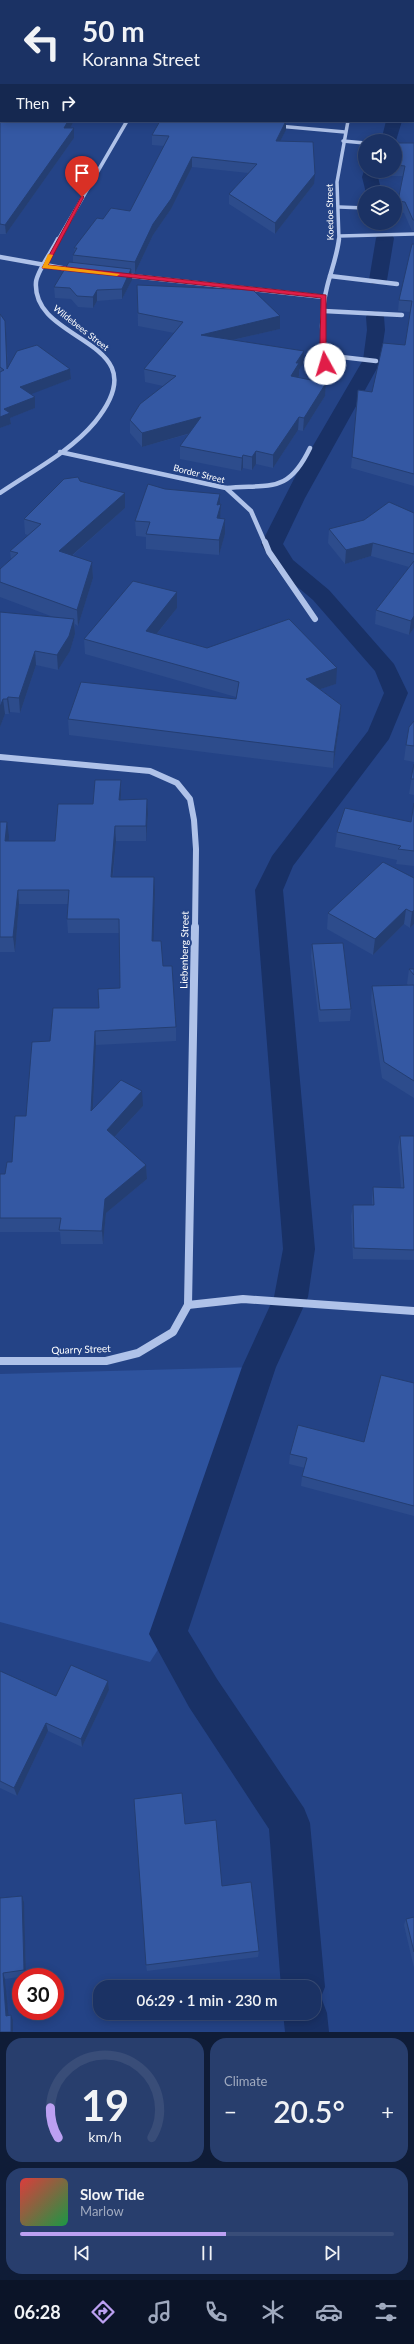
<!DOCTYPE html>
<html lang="en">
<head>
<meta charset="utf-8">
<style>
  body { margin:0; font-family:Lato,sans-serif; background:#283e6d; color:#f1f3f6; height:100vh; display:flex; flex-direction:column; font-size:15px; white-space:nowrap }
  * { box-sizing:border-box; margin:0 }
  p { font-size:13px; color:#a0aabf }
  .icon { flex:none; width:22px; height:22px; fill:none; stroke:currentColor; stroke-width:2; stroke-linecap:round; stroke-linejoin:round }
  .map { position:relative; height:2032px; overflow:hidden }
  .details { display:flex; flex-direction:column; gap:6px; padding:6px; background:#0f1c37; flex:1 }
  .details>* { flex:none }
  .hud { position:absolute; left:0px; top:0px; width:414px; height:122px; box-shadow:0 2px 10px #0003,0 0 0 1px #394d78; background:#1b3264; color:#f1f3f6; overflow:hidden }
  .tools { position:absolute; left:358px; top:134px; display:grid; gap:8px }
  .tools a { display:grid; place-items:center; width:44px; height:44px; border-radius:50%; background:#1b3264; box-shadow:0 2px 10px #0003,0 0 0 1px #394d78; font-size:20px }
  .speed { position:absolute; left:12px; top:1968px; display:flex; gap:8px; font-size:20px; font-weight:700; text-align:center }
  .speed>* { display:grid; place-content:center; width:52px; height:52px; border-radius:50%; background:#1b3264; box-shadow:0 2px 10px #0003,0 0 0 1px #394d78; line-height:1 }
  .speed .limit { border:6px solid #d22; background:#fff; color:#111 }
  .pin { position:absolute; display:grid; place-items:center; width:34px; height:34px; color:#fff; margin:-41px -17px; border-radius:50% 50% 50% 0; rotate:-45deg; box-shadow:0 0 4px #0007 }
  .pin .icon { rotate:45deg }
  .me { position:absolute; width:44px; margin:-22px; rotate:354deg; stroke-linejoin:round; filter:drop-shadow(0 0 3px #0008) }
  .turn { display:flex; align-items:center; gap:14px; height:84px; padding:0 16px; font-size:18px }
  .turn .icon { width:52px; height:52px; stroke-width:2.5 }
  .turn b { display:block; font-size:28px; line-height:34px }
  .then { display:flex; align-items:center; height:38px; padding:0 16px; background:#0003; gap:8px; font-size:15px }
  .big { font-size:30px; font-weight:600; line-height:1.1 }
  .details .tile { flex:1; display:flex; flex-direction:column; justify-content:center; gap:6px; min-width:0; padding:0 14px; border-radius:16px; background:#283e6d }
  .details .dial { align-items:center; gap:0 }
  .dial svg { height:104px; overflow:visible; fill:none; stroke:#394d78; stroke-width:7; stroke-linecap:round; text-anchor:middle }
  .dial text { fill:#f1f3f6; stroke:none }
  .song { display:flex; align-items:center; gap:12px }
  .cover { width:48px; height:48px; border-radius:6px; background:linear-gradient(135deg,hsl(0 70% 55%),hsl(140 70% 35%)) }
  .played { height:4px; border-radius:2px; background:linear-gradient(90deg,#bca0f2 55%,#394d78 55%) }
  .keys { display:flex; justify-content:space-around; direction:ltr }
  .heat { display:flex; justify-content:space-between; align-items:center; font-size:22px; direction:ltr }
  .details .tiles { flex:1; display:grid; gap:6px; grid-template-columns:1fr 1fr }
  .tile:last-child { grid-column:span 2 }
  .trip { position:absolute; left:93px; top:1980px; width:228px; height:40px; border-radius:16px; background:#1b3264; box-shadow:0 2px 10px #0003,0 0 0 1px #394d78; font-weight:600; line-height:40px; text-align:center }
  .tabs { display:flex; height:64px; justify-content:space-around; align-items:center; background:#0b1428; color:#a0aabf }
  .tabs .icon { width:28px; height:28px }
  .tabs .selected { color:#bca0f2 }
  .tabs b { font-size:18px; color:#f1f3f6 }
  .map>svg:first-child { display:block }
  .green { fill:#2e539e }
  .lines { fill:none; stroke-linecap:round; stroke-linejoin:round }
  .canal { fill:#193166; fill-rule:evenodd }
  .minor-far3 { stroke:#afc2e9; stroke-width:3.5 }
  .minor-far2 { stroke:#afc2e9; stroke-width:4.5 }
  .minor-far1 { stroke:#afc2e9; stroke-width:6 }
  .minor { stroke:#afc2e9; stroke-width:8 }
  .wall { fill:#2d4c8c }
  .shaded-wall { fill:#243e72 }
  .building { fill:#3458a3; stroke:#243e72 }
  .route { fill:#e11d48; stroke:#92132f }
  .slow { fill:#f59e0b }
  .labels { text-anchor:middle; stroke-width:4; stroke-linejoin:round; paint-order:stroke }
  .far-street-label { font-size:9px; fill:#fff; stroke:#244386 }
  .street-label { font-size:10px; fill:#fff; stroke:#244386 }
</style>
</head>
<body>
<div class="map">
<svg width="414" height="2032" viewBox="0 0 414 2032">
  <rect width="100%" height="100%" fill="#244386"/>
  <path class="green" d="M259 1367 168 1634 150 1662 0 1622V1374Z"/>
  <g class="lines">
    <g class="canal">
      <rect x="388" y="0" width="14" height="1"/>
      <path d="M386 121H402L395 144V141H381Z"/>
      <path d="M365 168V171H379L378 177 382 193H366L362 177Z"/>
      <path d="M385 233 391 234 394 238 387 280 384 284H372L369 280 376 238 379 234Z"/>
      <path d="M375 311 382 313 384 317 385 330 380 363 305 498 283 544 293 560 329 590 394 664 408 693 389 739 293 866 283 890 315 1249 308 1297 276 1367 188 1631 217 1679 304 1808 310 1823 325 1987 321 1997 327 2013 329 2032H285L283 2013H314V1987H281L269 1829 189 1707 149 1634 242 1367 274 1297 283 1249 255 890 272 856 368 731 384 693 375 671 313 600 276 569 261 544 296 475 363 360 367 330 366 317 368 313Z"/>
    </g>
    <g class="minor-far3">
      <path d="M278 126 345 132"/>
      <path d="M343 141 365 143"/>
      <path d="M339 207 365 208"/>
      <path d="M340 236 414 234"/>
      <path d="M58 240 127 121"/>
      <path d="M339 240 337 182 348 121"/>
    </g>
    <g class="minor-far2">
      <path d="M0 257 73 270"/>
      <path d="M123 275 324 297"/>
      <path d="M330 276 397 284"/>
      <path d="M324 311 402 315"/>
      <path d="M324 355 376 361"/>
      <path d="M329 374C321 346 320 315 327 287 331 271 337 256 339 239"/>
      <path d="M60 452 226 488 251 511 265 543"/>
      <path d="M226 488C271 484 288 494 310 448"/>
      <path d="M0 493C32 471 70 452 95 422 163 338 31 345 36 282 37 271 53 250 58 239"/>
    </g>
    <g class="minor-far1">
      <path d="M265 542 269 552 315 619"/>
      <path d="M0 757 150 771 177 783 190 799 194 820 196 849 195 928"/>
    </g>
    <g class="minor">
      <path d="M188 1305 243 1299 414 1311"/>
      <path d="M0 1361H106L138 1353 173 1332 188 1305 195 927"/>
    </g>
  </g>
  <g class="wall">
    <path d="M414 0V54H413V1Z"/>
    <path d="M1 57V76H0V58Z"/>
    <path d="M0 97 74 121 70 128H74V138L6 234H0Z"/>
    <path d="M160 121H290L289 123H286V130L280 141 314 184 275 234 229 204V194L248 173 192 167 171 209 153 235 135 273H131L132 280 122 299 97 301 93 308 78 307 71 299 55 298 54 287 73 263V255L75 253 74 248 103 219 130 211 164 146 152 145V135Z"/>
    <path d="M395 143H414V231H412L404 213 397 212 398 201 403 176H390V171H395Z"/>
    <path d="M414 244V486L351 468 358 390 372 392 405 345 410 312 398 311 399 300Z"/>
    <path d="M137 285 280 329 233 340 303 364 299 370V376L298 378 326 383 325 396 303 431 298 430 273 468 256 464 252 470 243 468 241 471 180 459V446L189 434 142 447 130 433V420L163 386 145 382 144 369 174 333 138 326Z"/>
    <path d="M0 314 5 321 6 332 8 367 70 369 71 379 30 394 35 397V408L10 418 11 424 0 428Z"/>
    <path d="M80 481 125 493V508L72 556 92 562 93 578 78 626 75 624V634L70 651 58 670 36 665 20 713 10 712 9 714H5L0 727V612L56 618 0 597V569L11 559 10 551 28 535 25 534 24 519Z"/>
    <path d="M221 504 220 518 225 534 219 555 146 549V537L136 536 135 521Z"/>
    <path d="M414 513V628L409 635 375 624 376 610 409 567 371 556 345 564 328 543 329 529Z"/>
    <path d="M177 608 157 634 336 684 320 689 341 705 340 721 333 768 69 735 68 719 236 699V697L85 654 84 639Z"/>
    <path d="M414 721V762L404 760 406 745Z"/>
    <path d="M414 764V795L409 794Z"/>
    <path d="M121 780V800L147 799 148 814 146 841H116L113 877 155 892 153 941 163 966 176 1027V1041L96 1045 93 1109 143 1106 115 1137 146 1165 147 1179 106 1213 103 1244H61L60 1232H0V1174H5L12 1162 50 1041 99 1008 120 988 119 933H68L67 919 68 904H19L15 952H0V822L9 837 8 841H55L93 804Z"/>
    <path d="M414 803V866L396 864 397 860 335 847 337 832 411 822Z"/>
    <path d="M414 878V924L410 928 404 924 373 955 327 929 328 913Z"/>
    <path d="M312 944 351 1009 350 1021 319 1022 311 956Z"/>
    <path d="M409 969H414V1098L382 1078 371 1002 372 986 408 985 407 984Z"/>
    <path d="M400 1136H414V1260L353 1259 351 1216 353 1205H372V1198L373 1187 401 1188 398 1147Z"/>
    <path d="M414 1383V1516L301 1486 302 1476 305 1468 289 1464 290 1454 364 1442Z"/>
    <path d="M0 1671 56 1696 108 1681 109 1690 82 1747 48 1731 17 1796 0 1788Z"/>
    <path d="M185 1824 222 1886 259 1951 258 1957 147 1971 146 1965Z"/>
    <path d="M22 1896 24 1902 26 1976 5 1979 8 2015H11L13 2020 0 2032V1898Z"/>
    <path d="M414 1917V1968L404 1925 406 1919Z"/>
  </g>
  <g class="shaded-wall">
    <path d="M68 121H74L65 137 64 128Z"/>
    <path d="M286 121V130L275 151 276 141Z"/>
    <path d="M74 128V138L6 234 5 225Z"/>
    <path d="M192 157V167L171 209 153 235 135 273V262L153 224Z"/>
    <path d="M315 174 314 184 275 234V223Z"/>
    <path d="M131 269 132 280 122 299V289Z"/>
    <path d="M97 290V301L93 308V297Z"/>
    <path d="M280 316V329L201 347V335Z"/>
    <path d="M5 321 6 332 8 379 7 369Z"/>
    <path d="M304 351 303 364 299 370V376L290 389 291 376 296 363Z"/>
    <path d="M70 369 71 379 21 398 20 387Z"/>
    <path d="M326 383 325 396 303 431 304 418Z"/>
    <path d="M35 397V408L10 418 11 424 0 428V417L4 409Z"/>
    <path d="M201 417V430L142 447V433Z"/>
    <path d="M299 417 298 430 273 468V455Z"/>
    <path d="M256 451V464L252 470V457Z"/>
    <path d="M243 455V468L241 471 242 458Z"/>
    <path d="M125 493V508L60 566 59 551Z"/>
    <path d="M220 494V507L221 504 220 520 217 533V505Z"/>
    <path d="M225 519V534L219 555V540Z"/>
    <path d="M373 543 371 556 345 564 346 550Z"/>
    <path d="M92 562 93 578 78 626 77 610Z"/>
    <path d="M177 592V608L147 646 146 631Z"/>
    <path d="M414 616V628L409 635 411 621Z"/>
    <path d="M74 619 75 634 70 651 58 670 57 655Z"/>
    <path d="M35 651 36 665 20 713 19 698Z"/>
    <path d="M337 668 336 684 305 694 306 679Z"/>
    <path d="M8 697 10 712 9 714 7 699Z"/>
    <path d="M3 699 5 714 0 727V707Z"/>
    <path d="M341 705 340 721 333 768 334 752Z"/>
    <path d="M121 780V795L120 814 119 800Z"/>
    <path d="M147 799 148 814 146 841V826Z"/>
    <path d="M7 822 9 837 7 856 5 841Z"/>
    <path d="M115 826 116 841 111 892V877Z"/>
    <path d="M154 877 155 892 153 956 152 941Z"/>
    <path d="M18 890 19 904 15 952 13 937Z"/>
    <path d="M406 909 404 924 373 955 375 939Z"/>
    <path d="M414 910V924L410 928 412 912Z"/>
    <path d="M95 1031 96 1045 92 1126 91 1111Z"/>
    <path d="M142 1091 143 1106 108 1144 107 1130Z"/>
    <path d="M146 1165 147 1179 106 1213 103 1244 102 1231 105 1199Z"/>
    <path d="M108 1681 109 1690 82 1747 81 1739Z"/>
    <path d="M46 1723 48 1731 17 1796 14 1788Z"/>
    <path d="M22 1896 24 1902 26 1976 24 1970Z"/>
    <path d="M3 1973 5 1979 9 2021 6 2016Z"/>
    <path d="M11 2015 13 2020V2032H11Z"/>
  </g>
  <g class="building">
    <path d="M44 0H167V1H43Z"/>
    <path d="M226 0H351L350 1H225Z"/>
    <rect x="413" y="0" width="1" height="23"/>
    <path d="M414 23V45H413V27Z"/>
    <path d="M1 57V67H0V58Z"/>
    <path d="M0 97H1V121H68L64 128H74L5 225 0 224Z"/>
    <path d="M160 121H286L276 141 313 142 315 174 275 223 229 194 257 164 192 157 171 199 153 224 135 262 73 255 77 248H74L97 218 103 219 111 208 130 211 169 136 152 135Z"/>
    <path d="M395 143H414V220H413L405 202 398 201 405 166 395 165Z"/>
    <path d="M412 244H414V474L352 457 358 390 372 392 383 343 405 345 412 301 399 300Z"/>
    <path d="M69 262 131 269 122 289 97 290 93 297 77 296 70 288 54 287Z"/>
    <path d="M137 285 253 290 280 316 201 335 304 351 296 363H299L291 376 326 383 304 418 299 417 273 455 256 451 252 457 243 455 242 458 180 446 201 417 142 433 130 420 140 404 176 376 144 369 183 322 138 313Z"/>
    <path d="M0 314 5 321 7 369 17 351 37 345 70 369 20 387 35 397 4 409 10 413 0 417V372L4 370 0 367Z"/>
    <path d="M78 477 80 481 125 493 59 551 92 562 77 610 0 582V569L18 553 10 551 41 524 24 519 64 479Z"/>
    <path d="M148 484 165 489 220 494 217 505 221 504 217 518 225 519 219 540 146 534 150 522 135 521Z"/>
    <path d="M389 502 414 513V554L373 543 346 550 329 529 364 520Z"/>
    <path d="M414 561V616L411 621 376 610Z"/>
    <path d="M133 581 177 592 146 631 207 648 289 619 337 668 306 679 341 705 334 752 68 719 81 682 236 699 239 682 84 639Z"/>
    <path d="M0 612 74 619 69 636 57 655 35 651 19 698 8 697 7 699H3L0 707Z"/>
    <path d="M414 721V746L406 745 409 727Z"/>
    <path d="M414 764V779H411Z"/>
    <path d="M95 780H121L119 800 147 799 146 826H115L111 877H154L152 941H161L163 966H172L176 1027 95 1031 91 1111 121 1080 142 1091 107 1130 146 1165 105 1199 102 1231 59 1230 61 1218H0V1174H5L7 1162H12L15 1116H26L32 1042 50 1041 53 1008H99L98 989 120 988 119 919H67L69 890H18L13 937H0V822H7L5 841H55L58 804H93Z"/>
    <path d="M414 803V851L398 849 401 846 337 832 345 808 411 822Z"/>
    <path d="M383 862 414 878V910L412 912 406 909 375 939 328 913Z"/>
    <path d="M343 943 351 1009 320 1010 312 944Z"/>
    <path d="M409 969H414V975Z"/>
    <path d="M414 985V1081L384 1062 372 986Z"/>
    <path d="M400 1136H414V1250L354 1248 353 1205H374L373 1187 404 1188Z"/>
    <path d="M381 1375 414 1383V1506L302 1476 307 1458 290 1454 298 1425 364 1442Z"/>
    <path d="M71 1665 108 1681 81 1739 46 1723 14 1788 0 1781V1671L56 1696Z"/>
    <path d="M182 1793 185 1824 216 1820 222 1886 251 1882 259 1951 146 1965 134 1799Z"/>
    <path d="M22 1896 24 1970 3 1973 6 2016 11 2015V2032H0V1898Z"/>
    <path d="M414 1917V1952L406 1919Z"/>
  </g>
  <path class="route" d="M82 195 84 197 48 265 326 295V346L328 364 325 365 322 364 320 346 321 298 42 268Z"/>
  <path class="slow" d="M48 254 53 255 48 265 120 274 117 276 42 268Z"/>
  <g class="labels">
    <g class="far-street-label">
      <text transform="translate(330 212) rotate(-91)" y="3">Koedoe Street</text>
      <text transform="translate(81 328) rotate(38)" y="3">Wildebees Street</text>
      <text transform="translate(199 474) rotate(14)" y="3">Border Street</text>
    </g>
    <g class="street-label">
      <text transform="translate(184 950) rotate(-89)" y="4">Liebenberg Street</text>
      <text transform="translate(81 1349) rotate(-2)" y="4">Quarry Street</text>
    </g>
  </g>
</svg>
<div class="tools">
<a><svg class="icon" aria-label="sound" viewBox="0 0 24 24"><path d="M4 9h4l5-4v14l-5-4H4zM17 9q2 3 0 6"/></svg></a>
<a><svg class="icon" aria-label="layers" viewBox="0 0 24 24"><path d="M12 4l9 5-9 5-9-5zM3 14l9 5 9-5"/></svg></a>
</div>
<div class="speed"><div class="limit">30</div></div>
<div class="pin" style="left:82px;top:197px;background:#d93025"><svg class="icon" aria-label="arrive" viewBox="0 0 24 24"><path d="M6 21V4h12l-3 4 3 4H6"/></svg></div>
<svg class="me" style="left:325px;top:364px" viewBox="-20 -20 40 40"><circle r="19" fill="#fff"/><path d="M0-13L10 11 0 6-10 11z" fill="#e11d48"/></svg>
<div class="trip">06:29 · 1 min · 230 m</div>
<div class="hud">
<div class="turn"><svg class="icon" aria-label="left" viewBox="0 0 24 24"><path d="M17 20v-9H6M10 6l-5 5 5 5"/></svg><div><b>50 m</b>Koranna Street</div></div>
<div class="then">Then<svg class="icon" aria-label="right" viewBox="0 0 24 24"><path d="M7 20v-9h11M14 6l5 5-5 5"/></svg></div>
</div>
</div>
<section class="details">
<div class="tiles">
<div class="tile dial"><svg viewBox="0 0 100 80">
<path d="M14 69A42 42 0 1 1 86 69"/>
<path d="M14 69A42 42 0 0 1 8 46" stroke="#bca0f2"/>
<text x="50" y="56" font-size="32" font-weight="700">19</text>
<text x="50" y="72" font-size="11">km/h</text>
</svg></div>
<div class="tile"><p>Climate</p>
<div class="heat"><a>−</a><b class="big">20.5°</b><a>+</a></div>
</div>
<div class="tile">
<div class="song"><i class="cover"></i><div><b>Slow Tide</b><p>Marlow</p></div></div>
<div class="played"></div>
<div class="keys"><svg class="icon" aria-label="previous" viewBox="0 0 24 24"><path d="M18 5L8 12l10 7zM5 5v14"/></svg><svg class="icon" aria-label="pause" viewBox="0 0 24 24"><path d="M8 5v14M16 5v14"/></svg><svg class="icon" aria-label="next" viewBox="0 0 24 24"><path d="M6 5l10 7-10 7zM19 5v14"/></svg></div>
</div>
</div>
</section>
<nav class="tabs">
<b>06:28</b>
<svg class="icon selected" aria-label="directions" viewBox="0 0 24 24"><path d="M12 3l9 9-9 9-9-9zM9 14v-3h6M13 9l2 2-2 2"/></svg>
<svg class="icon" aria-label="music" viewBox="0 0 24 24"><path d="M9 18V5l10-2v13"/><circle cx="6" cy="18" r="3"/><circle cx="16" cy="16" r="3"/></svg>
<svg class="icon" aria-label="phone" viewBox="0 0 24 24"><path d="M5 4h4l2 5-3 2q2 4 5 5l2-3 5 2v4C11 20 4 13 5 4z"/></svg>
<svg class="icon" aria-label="climate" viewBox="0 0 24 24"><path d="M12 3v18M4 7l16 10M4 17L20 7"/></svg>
<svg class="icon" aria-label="car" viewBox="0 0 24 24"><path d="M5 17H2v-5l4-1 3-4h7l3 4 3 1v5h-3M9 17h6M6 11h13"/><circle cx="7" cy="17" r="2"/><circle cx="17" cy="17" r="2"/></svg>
<svg class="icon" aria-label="filters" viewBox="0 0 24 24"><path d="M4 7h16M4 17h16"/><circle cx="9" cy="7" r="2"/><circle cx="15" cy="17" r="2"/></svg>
</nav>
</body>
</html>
